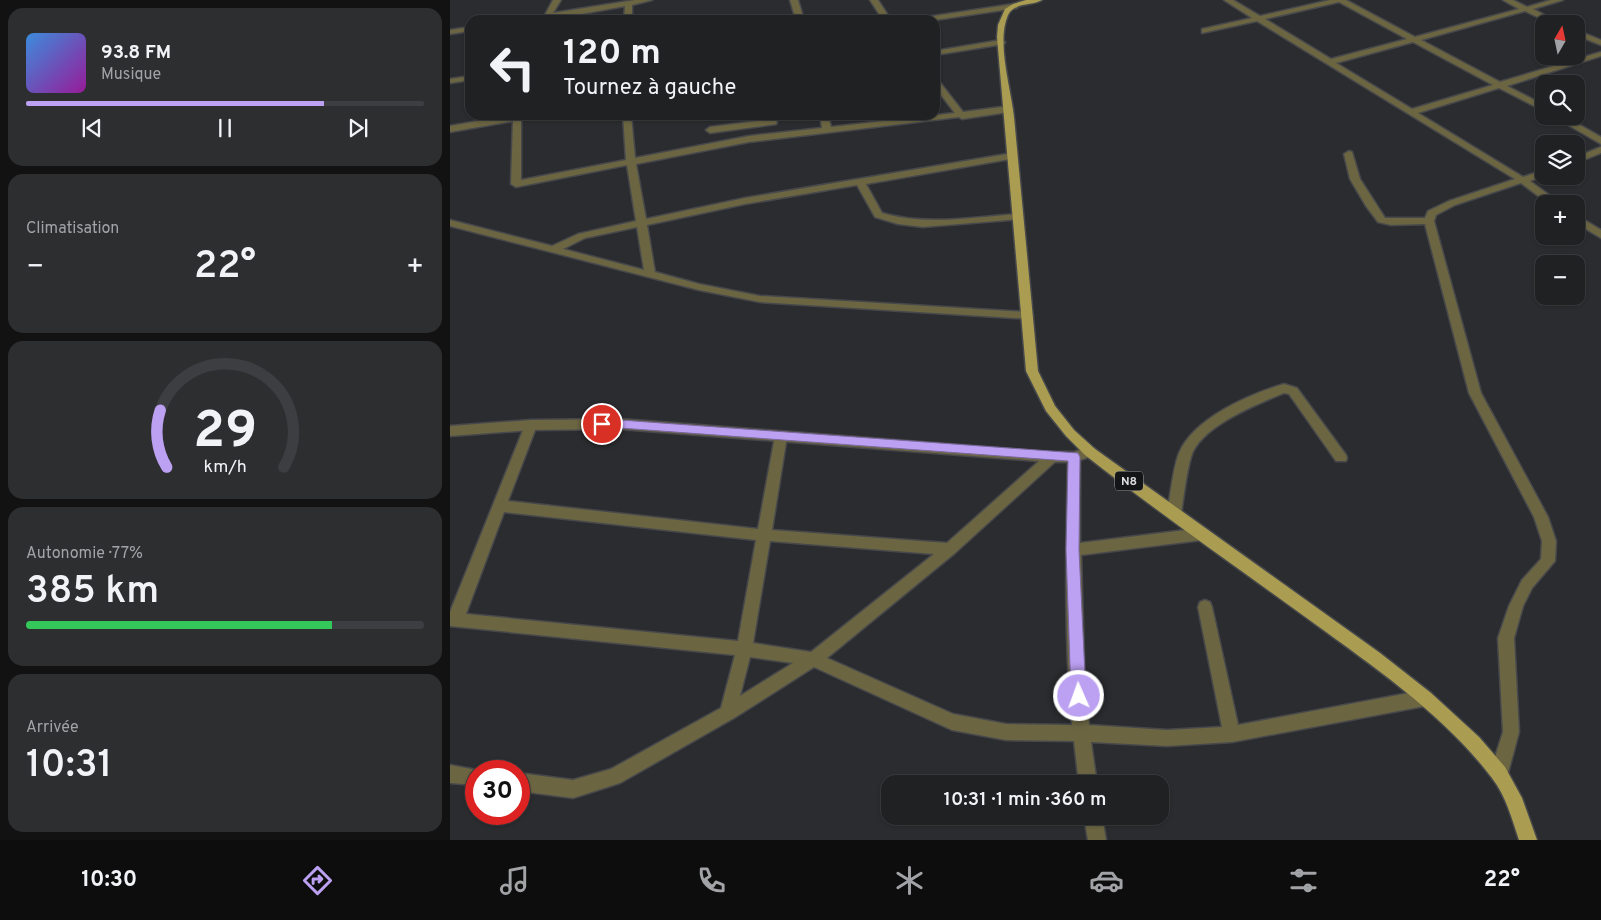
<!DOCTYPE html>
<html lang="fr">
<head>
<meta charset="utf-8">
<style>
  body { margin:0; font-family:Overpass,sans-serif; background:#2d2e30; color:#f1f3f6; height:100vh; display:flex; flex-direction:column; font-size:19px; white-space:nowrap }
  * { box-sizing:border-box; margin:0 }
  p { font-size:16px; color:#a2a3a6 }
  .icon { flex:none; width:28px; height:28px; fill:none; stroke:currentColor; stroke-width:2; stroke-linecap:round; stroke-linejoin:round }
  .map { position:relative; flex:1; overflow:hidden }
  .details { display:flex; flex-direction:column; gap:8px; padding:8px; background:#121213; width:450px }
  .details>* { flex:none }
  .guide { position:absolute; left:15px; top:15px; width:475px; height:105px; border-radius:15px; box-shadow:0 1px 4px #0004,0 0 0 1px #3d3e41; background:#202123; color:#f1f3f6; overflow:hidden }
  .needle { width:32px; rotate:9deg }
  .controls { position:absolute; left:1085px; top:15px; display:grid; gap:10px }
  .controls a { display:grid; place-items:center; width:50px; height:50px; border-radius:10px; background:#202123; box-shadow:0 1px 4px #0004,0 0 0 1px #3d3e41; font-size:25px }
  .speed { position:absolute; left:15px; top:760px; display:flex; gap:10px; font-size:25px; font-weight:700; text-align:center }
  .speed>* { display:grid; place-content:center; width:65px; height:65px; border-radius:50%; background:#202123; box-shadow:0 1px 4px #0004,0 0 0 1px #3d3e41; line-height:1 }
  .speed .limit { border:8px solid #d22; background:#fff; color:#111 }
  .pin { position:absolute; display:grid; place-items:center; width:42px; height:42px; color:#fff; margin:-21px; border:2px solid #fff; border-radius:50%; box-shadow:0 1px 5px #0007 }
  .me { position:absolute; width:55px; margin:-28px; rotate:358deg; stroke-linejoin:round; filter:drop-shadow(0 0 4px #0008) }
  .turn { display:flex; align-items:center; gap:18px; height:105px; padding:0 15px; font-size:22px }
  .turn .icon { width:65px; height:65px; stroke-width:2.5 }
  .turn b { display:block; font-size:35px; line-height:42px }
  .big { font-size:38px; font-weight:600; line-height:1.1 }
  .details .tile { flex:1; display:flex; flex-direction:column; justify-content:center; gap:8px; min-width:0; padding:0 18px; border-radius:15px; background:#2d2e30 }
  .details .dial { align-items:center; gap:0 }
  .dial svg { height:130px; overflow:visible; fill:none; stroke:#3d3e41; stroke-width:7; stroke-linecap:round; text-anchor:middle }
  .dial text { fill:#f1f3f6; stroke:none }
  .song { display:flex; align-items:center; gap:15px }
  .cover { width:60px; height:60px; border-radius:8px; background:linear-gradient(135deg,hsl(210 70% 55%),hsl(300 70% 35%)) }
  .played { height:5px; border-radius:2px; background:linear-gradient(90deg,#bca0f2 75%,#3d3e41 75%) }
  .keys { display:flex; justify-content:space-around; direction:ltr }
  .heat { display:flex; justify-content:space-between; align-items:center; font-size:28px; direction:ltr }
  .charge { height:8px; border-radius:4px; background:linear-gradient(90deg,#34c759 77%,#3d3e41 0) }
  .trip { position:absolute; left:431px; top:775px; width:288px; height:50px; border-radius:15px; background:#202123; box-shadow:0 1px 4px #0004,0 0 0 1px #3d3e41; font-weight:600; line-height:50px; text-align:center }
  .tabs { display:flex; height:80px; justify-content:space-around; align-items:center; background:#0d0d0e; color:#a2a3a6 }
  .tabs .icon { width:35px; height:35px }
  .tabs .on { color:#bca0f2 }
  .tabs b { font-size:22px; color:#f1f3f6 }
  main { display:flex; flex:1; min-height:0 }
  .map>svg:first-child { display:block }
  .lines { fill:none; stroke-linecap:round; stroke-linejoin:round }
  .minor-casing { stroke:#47484b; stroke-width:3 }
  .tertiary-casing { stroke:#47484b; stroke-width:3 }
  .primary-casing { stroke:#47484b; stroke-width:3 }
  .minor { fill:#6b6542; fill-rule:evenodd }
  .tertiary { fill:#6b6542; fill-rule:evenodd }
  .primary { fill:#aa9d51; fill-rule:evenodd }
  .route { fill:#bca0f2; stroke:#7a689d }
  .labels { text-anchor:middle; stroke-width:5; stroke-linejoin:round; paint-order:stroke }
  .shield { fill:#141516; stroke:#a0a1a2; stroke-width:1 }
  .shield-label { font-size:12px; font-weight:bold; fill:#dcddde }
</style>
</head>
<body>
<main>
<section class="details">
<div class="tile">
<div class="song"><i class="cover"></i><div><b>93.8 FM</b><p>Musique</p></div></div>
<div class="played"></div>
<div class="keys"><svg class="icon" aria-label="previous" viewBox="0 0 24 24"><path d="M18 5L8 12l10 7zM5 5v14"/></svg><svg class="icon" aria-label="pause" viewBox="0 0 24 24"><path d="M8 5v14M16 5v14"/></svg><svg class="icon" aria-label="next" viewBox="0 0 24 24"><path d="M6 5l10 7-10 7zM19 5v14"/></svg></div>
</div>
<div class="tile"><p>Climatisation</p>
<div class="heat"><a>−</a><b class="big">22°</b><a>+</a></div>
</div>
<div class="tile dial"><svg viewBox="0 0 100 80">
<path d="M14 69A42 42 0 1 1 86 69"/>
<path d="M14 69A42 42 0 0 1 10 34" stroke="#bca0f2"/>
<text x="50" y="56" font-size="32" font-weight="700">29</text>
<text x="50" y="72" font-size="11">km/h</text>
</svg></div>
<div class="tile"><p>Autonomie · 77%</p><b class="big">385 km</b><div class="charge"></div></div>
<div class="tile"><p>Arrivée</p><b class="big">10:31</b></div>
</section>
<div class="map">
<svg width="1151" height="840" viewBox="0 0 1151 840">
  <rect width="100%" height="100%" fill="#2b2c2f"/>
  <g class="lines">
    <g class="minor-casing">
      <g id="minor">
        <path d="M103 0H111L103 13 185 0H202L182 5V20H174L175 6 99 20H72L95 15Z"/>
        <path d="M340 0H348L354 20H346Z"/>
        <path d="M420 0H428L441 20H433Z"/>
        <path d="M774 0H783L810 16 880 0H896L965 37 1069 9 1053 0H1063L1077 7 1101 0H1113L1083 9 1112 24H1102L1075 11 971 40 1050 82 1151 52V56L1057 86 1094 105V111L1049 88 968 113 1073 177 1094 170V176L1080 181 1111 204H1099L1071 183 1005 205 986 215 984 221 1031 393 1098 517 1106 541 1105 561 1082 588 1073 606 1064 638 1069 732 1058 773 1055 779 1049 782 1043 779 1040 773 1053 732 1048 638 1059 606 1072 580 1091 559 1092 541 1084 517 1019 393 975 224 941 225 928 222 916 206 900 179 894 154 899 151 902 152 910 179 935 218H975L978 211 999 201 1065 179 807 21 752 33V29L802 18ZM889 2 957 39 881 59 815 19ZM963 42 1043 85 962 109 886 63Z"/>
        <path d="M564 4H567V8L485 20H466L470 18Z"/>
        <path d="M20 27V31L0 34V30Z"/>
        <path d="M1126 30 1151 40V45L1126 35Z"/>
        <path d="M551 40 555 42 554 44 485 55V51Z"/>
        <path d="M20 76V80L0 83V79Z"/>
        <path d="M485 80H488L513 112 559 106 563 109 559 112 512 119 509 117 299 142 186 164 196 219 295 198 563 153 566 154V158L416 184 432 213C476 226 523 217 568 214L571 215V219L473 227 448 224 425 217 407 185 295 204 197 225 205 272 249 284 310 296 577 312 583 316 581 319 310 302 249 290 0 226V220L102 246 128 234 186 221 177 165 66 187 61 184 63 121 0 132V126L63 115H88L71 120V180L176 160 173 115H181L185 158 299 136 372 128 370 115H378L381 127 505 113 485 87ZM187 227 194 270 113 249 135 238Z"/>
        <path d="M1103 116H1114L1151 137V144Z"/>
        <path d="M323 119 327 122 326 124 260 133 256 130 260 127Z"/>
        <path d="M1151 147V153L1126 163V157Z"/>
        <path d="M1126 215 1151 230V238L1126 223Z"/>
        <path d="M834 384 847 388 896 455 897 458 896 461H886L839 394 834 393C808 404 750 426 741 457 736 475 734 495 731 514L729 518 724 520 719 518 717 514C720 497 723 468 729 453 744 418 800 394 834 384Z"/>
        <path d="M81 420 85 422 87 425 58 501 308 529 325 436 327 433H335L337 436 322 530 497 543 597 454H607L608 457 607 460 505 553 377 658 503 714 556 724 622 725C614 636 616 546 618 457L619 454H629L630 457V543L752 528 757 530 759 534 757 538 752 540 631 555 634 662 639 725 717 730 772 727 748 607 750 602 755 600 760 602 762 607 788 725 975 690 981 693 983 698 981 703 975 706 782 742 717 746 641 742 647 784H629L624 741 556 740 502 730 364 667 284 718 170 783 123 798 69 791V773L123 780 161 769 271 708 285 655 0 626V612L75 425 77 422ZM54 512 306 540 288 641 16 614ZM320 541 484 554 361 652 303 643ZM300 657 343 663 290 696Z"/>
        <path d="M0 765 32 771H26V785L0 783Z"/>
        <path d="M634 816H652L656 840H638Z"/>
      </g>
    </g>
    <g class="tertiary-casing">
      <path id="tertiary" d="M170 419 602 452H624L640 447 645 449 646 452 645 455 624 462H602L170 429 81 430 0 436V426L81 420Z"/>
    </g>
    <g class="primary-casing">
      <path id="primary" d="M576 0H592C582 6 564 2 558 15 546 42 561 88 564 117 572 202 580 286 588 371L605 406 624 430 645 449 930 653 981 693 1029 737 1055 767 1072 798 1087 840H1069C1062 819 1056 796 1042 778 995 716 927 669 865 624 788 568 710 514 635 455L616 436 596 411 576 371 547 37 548 25 555 9 563 4Z"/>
    </g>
    <use href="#minor" class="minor"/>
    <use href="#tertiary" class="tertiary"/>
    <use href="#primary" class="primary"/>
  </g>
  <path class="route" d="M152 420H170L628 453 630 457 629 550 636 696 634 701 629 703 624 701 621 696 616 550 618 461 170 428H152L147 424Z"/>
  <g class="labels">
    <rect class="shield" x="665" y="471.5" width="28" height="19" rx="4"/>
    <g class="shield-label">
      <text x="679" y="485">N8</text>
    </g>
  </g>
</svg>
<div class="controls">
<a><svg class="needle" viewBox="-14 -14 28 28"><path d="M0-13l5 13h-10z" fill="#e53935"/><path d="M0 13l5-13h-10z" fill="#a2a3a6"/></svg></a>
<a><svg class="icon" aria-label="search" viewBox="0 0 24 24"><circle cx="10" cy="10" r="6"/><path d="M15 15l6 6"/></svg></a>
<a><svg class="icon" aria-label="layers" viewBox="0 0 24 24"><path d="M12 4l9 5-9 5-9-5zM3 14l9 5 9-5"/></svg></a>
<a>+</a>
<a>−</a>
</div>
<div class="speed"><div class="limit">30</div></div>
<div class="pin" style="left:152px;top:424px;background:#d93025"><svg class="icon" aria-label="arrive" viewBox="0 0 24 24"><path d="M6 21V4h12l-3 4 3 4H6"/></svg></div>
<svg class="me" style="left:629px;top:696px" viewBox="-20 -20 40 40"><circle r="17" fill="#bca0f2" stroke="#fff" stroke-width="3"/><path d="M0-11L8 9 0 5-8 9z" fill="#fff"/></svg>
<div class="trip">10:31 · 1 min · 360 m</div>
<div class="guide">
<div class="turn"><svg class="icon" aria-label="left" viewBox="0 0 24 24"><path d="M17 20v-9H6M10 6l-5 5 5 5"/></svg><div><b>120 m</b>Tournez à gauche</div></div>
</div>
</div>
</main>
<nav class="tabs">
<b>10:30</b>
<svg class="icon on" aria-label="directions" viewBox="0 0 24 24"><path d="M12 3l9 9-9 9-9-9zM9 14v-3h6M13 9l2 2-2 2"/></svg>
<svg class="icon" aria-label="music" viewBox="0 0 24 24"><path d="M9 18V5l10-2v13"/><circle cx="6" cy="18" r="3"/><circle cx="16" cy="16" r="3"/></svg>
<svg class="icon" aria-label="phone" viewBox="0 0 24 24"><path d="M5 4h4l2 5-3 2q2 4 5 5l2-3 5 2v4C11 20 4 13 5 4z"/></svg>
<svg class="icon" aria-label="climate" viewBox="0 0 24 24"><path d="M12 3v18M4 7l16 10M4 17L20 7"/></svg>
<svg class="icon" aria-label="car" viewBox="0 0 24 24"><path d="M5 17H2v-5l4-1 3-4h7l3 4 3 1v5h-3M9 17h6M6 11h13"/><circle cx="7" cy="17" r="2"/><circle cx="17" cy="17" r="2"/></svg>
<svg class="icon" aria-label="filters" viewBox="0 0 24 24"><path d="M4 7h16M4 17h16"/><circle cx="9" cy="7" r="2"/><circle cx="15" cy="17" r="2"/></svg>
<b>22°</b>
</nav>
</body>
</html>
